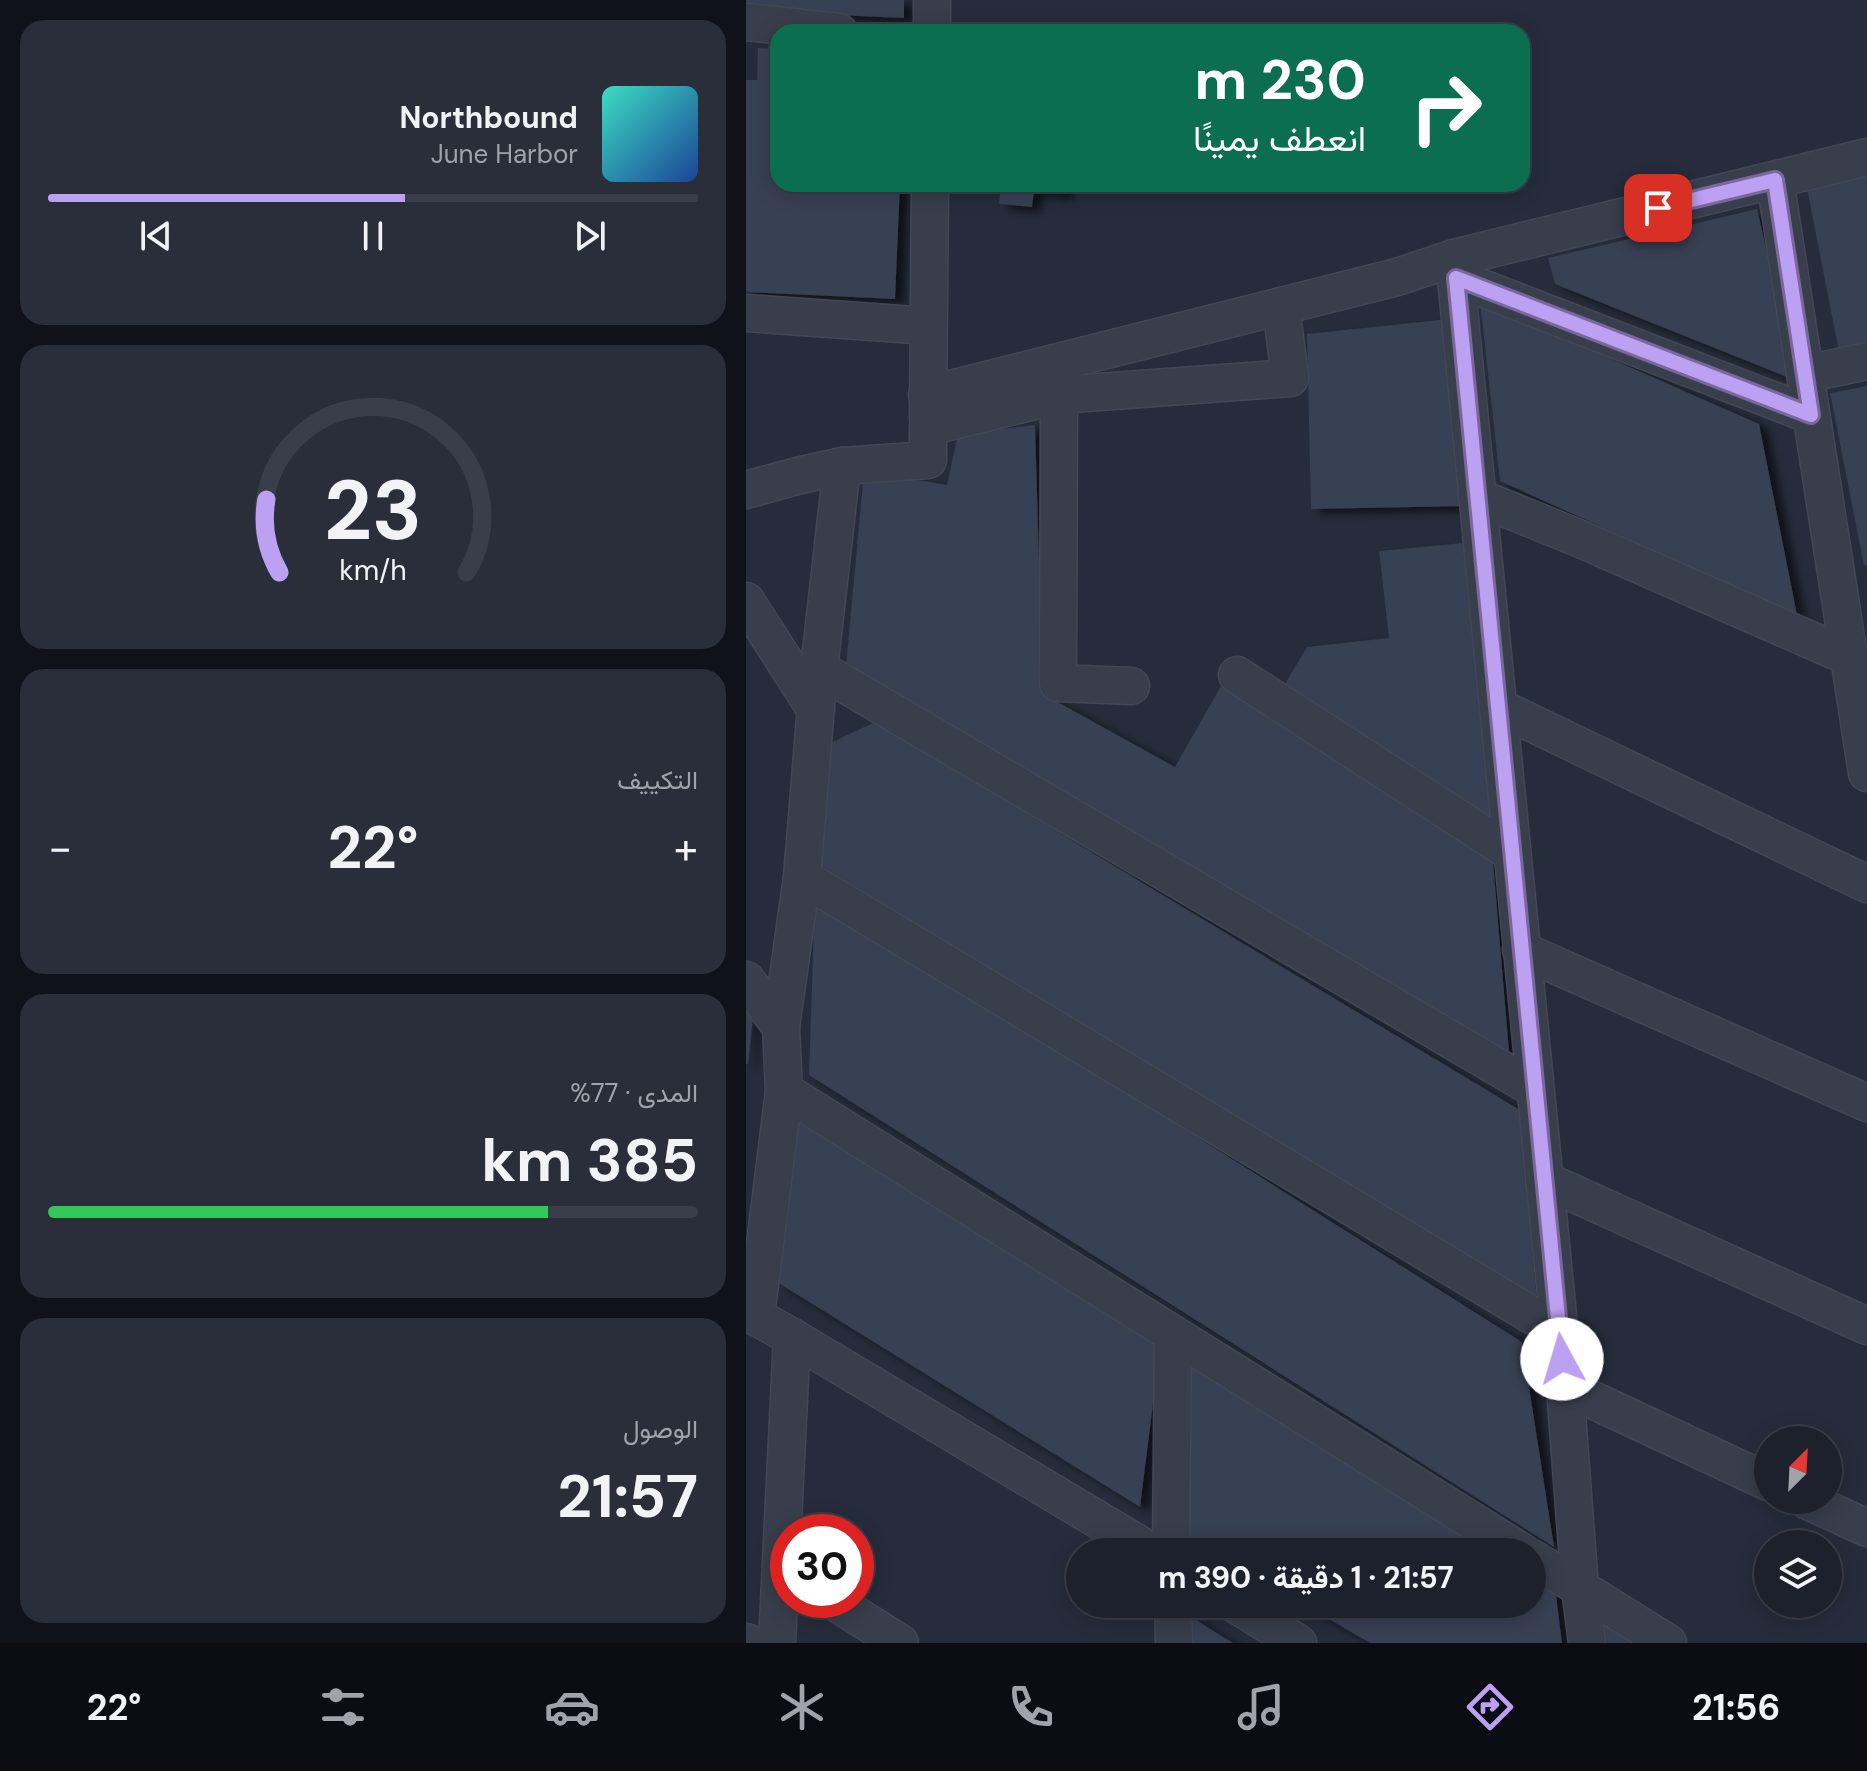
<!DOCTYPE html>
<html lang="ar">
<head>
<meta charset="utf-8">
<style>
  body { margin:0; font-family:"DM Sans",Vazirmatn,sans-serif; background:#292e38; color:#f1f3f6; direction:rtl; height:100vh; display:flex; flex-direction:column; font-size:30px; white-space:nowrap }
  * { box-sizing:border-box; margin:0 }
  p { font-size:26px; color:#a0a3a9 }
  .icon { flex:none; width:44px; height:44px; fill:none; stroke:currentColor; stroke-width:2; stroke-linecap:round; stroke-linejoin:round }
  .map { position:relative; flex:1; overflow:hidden; direction:ltr }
  .details { display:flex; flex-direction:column; gap:20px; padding:20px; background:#0f1218; width:746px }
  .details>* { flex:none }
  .hud { position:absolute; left:24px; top:24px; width:760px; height:168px; border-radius:24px; box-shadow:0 4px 20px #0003,0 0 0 2px #3a3e48; direction:rtl; background:#0b6e4f; color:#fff; overflow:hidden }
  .needle { width:52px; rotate:24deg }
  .buttons { position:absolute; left:1008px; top:1426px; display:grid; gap:16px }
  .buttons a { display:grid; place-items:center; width:88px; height:88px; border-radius:50%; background:#1c212c; box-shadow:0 4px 20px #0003,0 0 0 2px #3a3e48; font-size:40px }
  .speed { position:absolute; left:24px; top:1514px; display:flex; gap:16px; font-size:40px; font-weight:700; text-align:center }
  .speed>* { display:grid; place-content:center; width:104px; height:104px; border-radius:50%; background:#1c212c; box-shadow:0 4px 20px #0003,0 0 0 2px #3a3e48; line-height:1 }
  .speed .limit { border:12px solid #d22; background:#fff; color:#111 }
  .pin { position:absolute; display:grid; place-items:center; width:68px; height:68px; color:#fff; margin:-34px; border-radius:16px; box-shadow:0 4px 12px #0006 }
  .me { position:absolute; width:88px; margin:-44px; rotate:354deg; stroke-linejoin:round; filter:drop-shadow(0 0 6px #0008) }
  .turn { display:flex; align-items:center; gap:28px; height:168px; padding:0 32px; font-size:36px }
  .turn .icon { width:104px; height:104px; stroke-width:2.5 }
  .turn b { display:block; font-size:56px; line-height:68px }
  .big { font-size:60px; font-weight:700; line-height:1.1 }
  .details .tile { flex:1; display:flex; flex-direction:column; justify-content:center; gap:12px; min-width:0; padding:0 28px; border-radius:24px; background:#292e38 }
  .details .dial { align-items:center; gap:0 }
  .dial svg { height:208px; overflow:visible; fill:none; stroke:#3a3e48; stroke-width:7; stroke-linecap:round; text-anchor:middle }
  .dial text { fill:#f1f3f6; stroke:none }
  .song { display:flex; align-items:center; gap:24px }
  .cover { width:96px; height:96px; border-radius:12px; background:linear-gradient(135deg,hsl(170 70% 55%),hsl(220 70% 35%)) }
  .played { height:8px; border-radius:4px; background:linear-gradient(90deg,#bca0f2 55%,#3a3e48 55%) }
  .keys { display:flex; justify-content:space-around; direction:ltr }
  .heat { display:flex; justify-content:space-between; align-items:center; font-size:44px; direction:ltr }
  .charge { height:12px; border-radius:6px; background:linear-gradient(90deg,#34c759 77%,#3a3e48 0) }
  .trip { position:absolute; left:320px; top:1538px; width:480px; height:80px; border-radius:40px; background:#1c212c; box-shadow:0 4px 20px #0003,0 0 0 2px #3a3e48; font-weight:700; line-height:80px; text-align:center; direction:rtl }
  .menu { display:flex; height:128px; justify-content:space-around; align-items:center; background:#0b0d12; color:#a0a3a9 }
  .menu .icon { width:56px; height:56px }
  .menu .on { color:#bca0f2 }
  .menu b { font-size:36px; color:#f1f3f6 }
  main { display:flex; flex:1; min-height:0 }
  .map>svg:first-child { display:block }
  .building { fill:#383f52; filter:url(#shadow) }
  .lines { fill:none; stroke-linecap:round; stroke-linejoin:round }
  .street-casing { stroke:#434755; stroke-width:39 }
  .street { stroke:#393e4c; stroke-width:36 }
  .route-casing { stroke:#7a689d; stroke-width:20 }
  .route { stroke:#bca0f2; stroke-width:14 }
</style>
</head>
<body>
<main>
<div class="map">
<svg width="1121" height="1643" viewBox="0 0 1121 1643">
  <defs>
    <filter id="shadow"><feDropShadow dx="9" dy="5" stdDeviation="4" flood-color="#0009"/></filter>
  </defs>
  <rect width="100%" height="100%" fill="#262c3b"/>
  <g class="building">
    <path d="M0 0H158V18L0 11Z"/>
    <path d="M12 48 32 49V184H154L149 299 0 292V80H11Z"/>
    <path d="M1121 167V347L1093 352 1059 178Z"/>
    <path d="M255 184H319L318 194 288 191 286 207 253 204Z"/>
    <path d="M1011 209 1051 381 809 284 802 258Z"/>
    <path d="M734 301 1013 424 1051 615 754 481Z"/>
    <path d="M713 318 720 506 565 509 561 334Z"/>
    <path d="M1121 386V565L1118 566 1084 393Z"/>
    <path d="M289 425 297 694 429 767 475 686 747 862 764 1063 100 666 118 471 201 485 212 434Z"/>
    <path d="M728 542 749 822 533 694 561 647 643 638 633 551Z"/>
    <path d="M129 722 774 1110 791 1303 76 866 84 743Z"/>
    <path d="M69 896 776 1342 808 1547 63 1075Z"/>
    <path d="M0 1008 7 1017 2 1064H0Z"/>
    <path d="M46 1112 415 1340 394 1507 31 1282Z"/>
    <path d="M440 1361 750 1552H467L441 1537Z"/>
    <path d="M786 1574 809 1588 816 1643H624L557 1604H786Z"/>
    <path d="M442 1615 487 1643H445Z"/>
    <path d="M857 1619 893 1643H861Z"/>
  </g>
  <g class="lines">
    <g class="street-casing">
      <g id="street">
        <path d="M0 22 93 32"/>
        <path d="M186 32V0"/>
        <path d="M1029 180 1121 773"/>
        <path d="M708 258 819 1387 834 1588 841 1643"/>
        <path d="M710 278 1065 415"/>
        <path d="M0 313 182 326"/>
        <path d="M1059 374 1121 361"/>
        <path d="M181 395 651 277 708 258 1121 157"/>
        <path d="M313 395 312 683 385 686"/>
        <path d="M182 417 184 184"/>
        <path d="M0 490 51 476 96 466 182 460V427L313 395 544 378 535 306"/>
        <path d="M731 497 830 537 1103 657"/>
        <path d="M0 601 70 710"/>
        <path d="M73 669 789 1089"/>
        <path d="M491 675 766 853"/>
        <path d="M752 707 1121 884"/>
        <path d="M56 877 812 1331"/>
        <path d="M775 950 1121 1103"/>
        <path d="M0 980 35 1027"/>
        <path d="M38 1091 776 1552"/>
        <path d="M798 1180 1121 1326"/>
        <path d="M0 1311 46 1337 406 1552"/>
        <path d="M10 1316 38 1091 35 1027 56 877 73 669 96 466"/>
        <path d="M819 1387 1022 1482"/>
        <path d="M1060 1500 1121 1528"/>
        <path d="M425 1552 427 1334"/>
        <path d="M786 1558 922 1643"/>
        <path d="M86 1600 154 1643"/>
        <path d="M427 1604 428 1643"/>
        <path d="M489 1604 552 1643"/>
        <path d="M0 1642 2 1643"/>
        <path d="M31 1643 46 1337"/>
      </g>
    </g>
    <use href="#street" class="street"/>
  </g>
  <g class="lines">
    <g class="route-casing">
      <path id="route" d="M816 1359 710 278 1065 415 1029 180 912 208"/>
    </g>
    <use href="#route" class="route"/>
  </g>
</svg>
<div class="buttons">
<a><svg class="needle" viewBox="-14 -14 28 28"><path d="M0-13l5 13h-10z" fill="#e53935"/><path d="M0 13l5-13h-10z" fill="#a0a3a9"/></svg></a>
<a><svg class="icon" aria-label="layers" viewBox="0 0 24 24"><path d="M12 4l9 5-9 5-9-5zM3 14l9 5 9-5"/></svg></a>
</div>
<div class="speed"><div class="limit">30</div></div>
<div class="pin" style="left:912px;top:208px;background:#d93025"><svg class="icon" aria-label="arrive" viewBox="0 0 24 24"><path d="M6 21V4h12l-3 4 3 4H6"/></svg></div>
<svg class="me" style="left:816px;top:1359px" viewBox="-20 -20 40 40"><circle r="19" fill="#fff"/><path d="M0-13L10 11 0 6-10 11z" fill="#bca0f2"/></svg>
<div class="trip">21:57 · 1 دقيقة · 390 m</div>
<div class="hud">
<div class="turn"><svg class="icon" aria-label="right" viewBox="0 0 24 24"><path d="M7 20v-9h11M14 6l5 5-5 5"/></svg><div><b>230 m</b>انعطف يمينًا</div></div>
</div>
</div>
<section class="details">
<div class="tile">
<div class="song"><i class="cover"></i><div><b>Northbound</b><p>June Harbor</p></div></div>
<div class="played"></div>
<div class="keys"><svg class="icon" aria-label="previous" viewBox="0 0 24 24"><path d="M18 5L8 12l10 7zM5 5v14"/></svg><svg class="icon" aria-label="pause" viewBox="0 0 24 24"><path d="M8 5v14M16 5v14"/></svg><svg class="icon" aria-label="next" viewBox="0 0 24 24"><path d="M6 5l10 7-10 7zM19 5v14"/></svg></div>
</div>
<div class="tile dial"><svg viewBox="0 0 100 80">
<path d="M14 69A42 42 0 1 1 86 69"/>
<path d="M14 69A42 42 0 0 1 9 41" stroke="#bca0f2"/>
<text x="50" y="56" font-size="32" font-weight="700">23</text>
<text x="50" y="72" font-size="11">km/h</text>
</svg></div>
<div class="tile"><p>التكييف</p>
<div class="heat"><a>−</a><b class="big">22°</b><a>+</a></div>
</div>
<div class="tile"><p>المدى · 77%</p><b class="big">385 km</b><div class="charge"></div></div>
<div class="tile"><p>الوصول</p><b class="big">21:57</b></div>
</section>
</main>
<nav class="menu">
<b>21:56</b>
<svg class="icon on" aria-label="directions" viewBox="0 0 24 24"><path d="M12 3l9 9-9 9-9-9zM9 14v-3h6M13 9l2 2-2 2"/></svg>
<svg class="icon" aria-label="music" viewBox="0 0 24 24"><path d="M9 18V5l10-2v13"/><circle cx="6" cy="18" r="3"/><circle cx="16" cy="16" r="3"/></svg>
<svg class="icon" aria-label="phone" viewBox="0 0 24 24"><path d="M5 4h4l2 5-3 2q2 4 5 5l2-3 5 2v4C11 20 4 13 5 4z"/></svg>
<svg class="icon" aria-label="climate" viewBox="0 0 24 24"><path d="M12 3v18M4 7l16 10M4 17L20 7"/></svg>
<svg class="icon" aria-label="car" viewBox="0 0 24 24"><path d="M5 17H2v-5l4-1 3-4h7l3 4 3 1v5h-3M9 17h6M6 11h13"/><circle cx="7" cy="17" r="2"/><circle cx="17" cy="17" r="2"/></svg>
<svg class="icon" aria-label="filters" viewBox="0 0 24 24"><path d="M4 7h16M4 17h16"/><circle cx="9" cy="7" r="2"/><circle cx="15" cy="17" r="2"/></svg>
<b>22°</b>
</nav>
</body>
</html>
